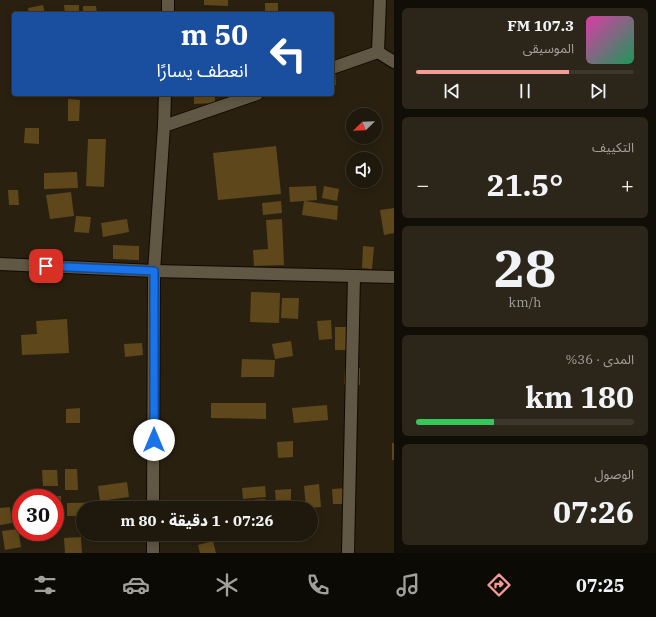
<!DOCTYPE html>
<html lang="ar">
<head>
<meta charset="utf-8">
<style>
  body { margin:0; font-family:"IBM Plex Serif","Noto Sans Arabic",serif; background:#2c251a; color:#f1f3f6; direction:rtl; height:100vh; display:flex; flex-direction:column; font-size:15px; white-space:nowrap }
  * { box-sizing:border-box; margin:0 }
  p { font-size:13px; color:#a1a09d }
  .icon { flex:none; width:22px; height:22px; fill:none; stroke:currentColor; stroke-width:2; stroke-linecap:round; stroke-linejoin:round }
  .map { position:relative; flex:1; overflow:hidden; direction:ltr }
  .sheet { display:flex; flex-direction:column; gap:8px; padding:8px; background:#110d07; width:262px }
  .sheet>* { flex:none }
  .guide { position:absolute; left:12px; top:12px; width:322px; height:84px; border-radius:4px; box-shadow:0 2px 10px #0003,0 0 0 1px #3c372d; direction:rtl; background:#1a4fa0; color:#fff; overflow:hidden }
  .needle { width:26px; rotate:247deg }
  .tools { position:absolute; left:346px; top:108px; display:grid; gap:8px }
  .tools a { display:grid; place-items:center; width:36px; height:36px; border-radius:50%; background:#1f180c; box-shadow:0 2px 10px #0003,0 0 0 1px #3c372d; font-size:20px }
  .speed { position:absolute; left:12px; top:489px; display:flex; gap:8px; font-size:20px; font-weight:700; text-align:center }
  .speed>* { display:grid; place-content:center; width:52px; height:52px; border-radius:50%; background:#1f180c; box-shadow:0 2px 10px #0003,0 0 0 1px #3c372d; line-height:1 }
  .speed .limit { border:6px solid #d22; background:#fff; color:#111 }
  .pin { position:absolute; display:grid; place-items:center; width:34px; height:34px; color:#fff; margin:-17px; border-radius:8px; box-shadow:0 2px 6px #0006 }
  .me { position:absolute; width:44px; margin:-22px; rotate:0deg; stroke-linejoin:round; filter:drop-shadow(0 0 3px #0008) }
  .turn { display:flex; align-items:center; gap:14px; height:84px; padding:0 20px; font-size:18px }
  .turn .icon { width:52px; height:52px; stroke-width:2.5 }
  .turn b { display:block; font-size:28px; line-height:34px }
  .big { font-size:30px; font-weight:800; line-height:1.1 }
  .sheet .card { flex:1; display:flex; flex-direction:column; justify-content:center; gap:6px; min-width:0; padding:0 14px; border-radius:6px; background:#2c251a }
  .sheet .dial { align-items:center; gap:0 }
  .dial b { font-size:52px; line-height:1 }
  .song { display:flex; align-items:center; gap:12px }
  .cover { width:48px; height:48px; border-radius:6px; background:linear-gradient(135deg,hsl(320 70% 55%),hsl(150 70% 35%)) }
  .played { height:4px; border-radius:2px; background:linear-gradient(90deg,#f59c95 70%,#3c372d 70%) }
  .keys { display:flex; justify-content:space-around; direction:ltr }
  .heat { display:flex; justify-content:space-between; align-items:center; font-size:22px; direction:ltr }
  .charge { height:6px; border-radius:3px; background:linear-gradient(90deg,#34c759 36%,#3c372d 0) }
  .trip { position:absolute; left:76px; top:501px; width:242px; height:40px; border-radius:20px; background:#1f180c; box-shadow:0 2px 10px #0003,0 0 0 1px #3c372d; font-weight:800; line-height:40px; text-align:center; direction:rtl }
  .dock { display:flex; height:64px; justify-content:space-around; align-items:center; background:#0c0a05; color:#a1a09d }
  .dock .icon { width:28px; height:28px }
  .dock .active { color:#f59c95 }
  .dock b { font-size:18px; color:#f1f3f6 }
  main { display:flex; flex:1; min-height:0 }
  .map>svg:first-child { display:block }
  .building { fill:#5e481b }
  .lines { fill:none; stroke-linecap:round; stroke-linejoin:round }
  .street-casing { stroke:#110a00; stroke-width:14 }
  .street { stroke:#615745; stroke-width:12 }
  .route-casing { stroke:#114b97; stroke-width:10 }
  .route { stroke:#1a73e8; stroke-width:7 }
</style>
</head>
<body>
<main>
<section class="sheet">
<div class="card">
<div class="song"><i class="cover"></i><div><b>107.3 FM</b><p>الموسيقى</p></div></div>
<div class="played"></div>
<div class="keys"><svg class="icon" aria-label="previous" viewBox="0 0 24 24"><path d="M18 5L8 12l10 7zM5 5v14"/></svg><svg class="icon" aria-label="pause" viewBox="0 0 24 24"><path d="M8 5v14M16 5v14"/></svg><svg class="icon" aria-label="next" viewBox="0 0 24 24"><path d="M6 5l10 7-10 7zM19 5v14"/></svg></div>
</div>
<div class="card"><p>التكييف</p>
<div class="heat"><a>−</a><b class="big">21.5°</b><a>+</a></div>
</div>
<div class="card dial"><b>28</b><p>km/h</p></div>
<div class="card"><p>المدى · 36%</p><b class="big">180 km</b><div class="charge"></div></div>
<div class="card"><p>الوصول</p><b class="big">07:26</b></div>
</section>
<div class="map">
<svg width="394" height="553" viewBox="0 0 394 553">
  <rect width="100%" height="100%" fill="#292010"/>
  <g class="building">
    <path d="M204 0H228V6L204 5Z"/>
    <rect x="265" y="3" width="13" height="11"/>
    <path d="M43 5 45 14H29L28 8Z"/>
    <path d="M64 5H79V14H65Z"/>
    <path d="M83 6H96L97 14H83Z"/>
    <path d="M332 69H335L336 85H332Z"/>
    <path d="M194 94H215V103L194 104Z"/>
    <path d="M68 99 80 100 79 121H68Z"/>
    <path d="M25 128H39V144L24 143Z"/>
    <path d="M88 139H106L104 187 86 186Z"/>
    <path d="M276 146 281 194 218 200 213 153Z"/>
    <path d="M77 172 78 188 44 189V173Z"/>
    <path d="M316 186 317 200 290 202 289 187Z"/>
    <path d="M324 186 339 189 337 201 322 198Z"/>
    <path d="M8 190H18L19 205H9Z"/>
    <path d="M71 192 74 216 50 219 46 195Z"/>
    <path d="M281 201 282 213 263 215 262 203Z"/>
    <path d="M304 201 338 206 337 220 302 215Z"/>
    <path d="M394 208V233L384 235 380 210Z"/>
    <path d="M76 216 91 217 89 233 74 232Z"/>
    <path d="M127 219 129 232 103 237 101 223Z"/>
    <path d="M282 219 284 265 254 266 253 250 268 249 266 220Z"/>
    <path d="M113 245 139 246V260L113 259Z"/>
    <path d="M363 246 374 247 372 269 362 268Z"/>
    <path d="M251 292 280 293 279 323 250 322Z"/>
    <path d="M282 298H299L298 319 281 318Z"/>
    <path d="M67 319 69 353 22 355 21 335 37 334 36 321Z"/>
    <path d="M331 320 332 339 319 340 317 321Z"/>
    <rect x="335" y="327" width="18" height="23"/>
    <path d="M291 341 293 356 275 359 272 344Z"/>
    <path d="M142 343 143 355 125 357 124 344Z"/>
    <path d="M242 359 275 360 274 377H241Z"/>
    <path d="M345 368H360V385L344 384Z"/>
    <path d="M211 403H266V419L211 418Z"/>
    <path d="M327 405 328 420 294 423 292 408Z"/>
    <path d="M80 408V423H66V409Z"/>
    <path d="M293 441V457L278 458 277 442Z"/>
    <rect x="392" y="443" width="2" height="17"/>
    <path d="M65 469H77L78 490H65Z"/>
    <path d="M42 470H57L58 486H43Z"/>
    <path d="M127 482 129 497 100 501 98 486Z"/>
    <path d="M319 484 321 507 306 508 304 486Z"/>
    <path d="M265 486 266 497 243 499 242 488Z"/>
    <path d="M347 488 348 504H333L332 489Z"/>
    <path d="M291 489V504H276L275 490Z"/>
    <path d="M38 496H61L62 528H55V498H38Z"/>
    <path d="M265 499V508H251V500Z"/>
    <path d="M118 502V508H83V516H67V503Z"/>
    <path d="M125 502H138L139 508H125Z"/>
    <path d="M10 507 12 523 0 525V508Z"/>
    <path d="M18 529 21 547 5 550 2 531Z"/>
    <path d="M124 534H137V537H125Z"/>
    <path d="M257 534H271V540L258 541Z"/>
    <path d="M81 537 82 553H65L64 538Z"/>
    <path d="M213 541 216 553H200L198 545Z"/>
  </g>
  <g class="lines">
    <g class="street-casing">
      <g id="street">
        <path d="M168 14V0"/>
        <path d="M378 52 380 0"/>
        <path d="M378 52 394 62"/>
        <path d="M332 68 378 52"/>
        <path d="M164 126 257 94"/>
        <path d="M0 264 154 271 394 277"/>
        <path d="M153 508 154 271 164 126 165 94"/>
        <path d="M153 553V534"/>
        <path d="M348 553 354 276"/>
      </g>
    </g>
    <use href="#street" class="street"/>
  </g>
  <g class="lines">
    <g class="route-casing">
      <path id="route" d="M46 266 154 271V440"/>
    </g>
    <use href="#route" class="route"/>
  </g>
</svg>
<div class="tools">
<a><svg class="needle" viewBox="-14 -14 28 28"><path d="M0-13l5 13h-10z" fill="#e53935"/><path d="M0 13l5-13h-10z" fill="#a1a09d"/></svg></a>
<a><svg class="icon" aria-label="sound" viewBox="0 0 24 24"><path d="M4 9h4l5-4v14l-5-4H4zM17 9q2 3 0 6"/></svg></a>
</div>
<div class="speed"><div class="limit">30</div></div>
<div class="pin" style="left:46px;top:266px;background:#d93025"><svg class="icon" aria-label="arrive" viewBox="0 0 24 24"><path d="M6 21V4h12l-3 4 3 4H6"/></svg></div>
<svg class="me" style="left:154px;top:440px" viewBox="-20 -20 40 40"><circle r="19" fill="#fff"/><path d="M0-13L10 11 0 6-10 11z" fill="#1a73e8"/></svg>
<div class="trip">07:26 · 1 دقيقة · 80 m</div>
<div class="guide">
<div class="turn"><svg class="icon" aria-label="left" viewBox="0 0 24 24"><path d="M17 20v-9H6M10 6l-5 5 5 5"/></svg><div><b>50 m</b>انعطف يسارًا</div></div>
</div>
</div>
</main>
<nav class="dock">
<b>07:25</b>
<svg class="icon active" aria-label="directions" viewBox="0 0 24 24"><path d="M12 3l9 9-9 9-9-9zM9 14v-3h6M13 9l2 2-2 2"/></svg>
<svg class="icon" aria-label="music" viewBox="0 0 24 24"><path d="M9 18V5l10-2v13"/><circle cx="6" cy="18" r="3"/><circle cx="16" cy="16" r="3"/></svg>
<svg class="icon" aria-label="phone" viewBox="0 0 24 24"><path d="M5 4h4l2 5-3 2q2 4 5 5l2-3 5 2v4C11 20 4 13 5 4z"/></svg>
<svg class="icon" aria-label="climate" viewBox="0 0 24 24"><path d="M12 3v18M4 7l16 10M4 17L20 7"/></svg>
<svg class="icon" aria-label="car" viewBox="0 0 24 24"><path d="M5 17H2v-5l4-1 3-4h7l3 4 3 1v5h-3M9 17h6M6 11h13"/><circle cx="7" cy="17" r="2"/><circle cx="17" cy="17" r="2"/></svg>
<svg class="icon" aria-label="filters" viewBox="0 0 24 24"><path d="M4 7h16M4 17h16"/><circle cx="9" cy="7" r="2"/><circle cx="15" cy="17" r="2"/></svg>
</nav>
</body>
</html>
